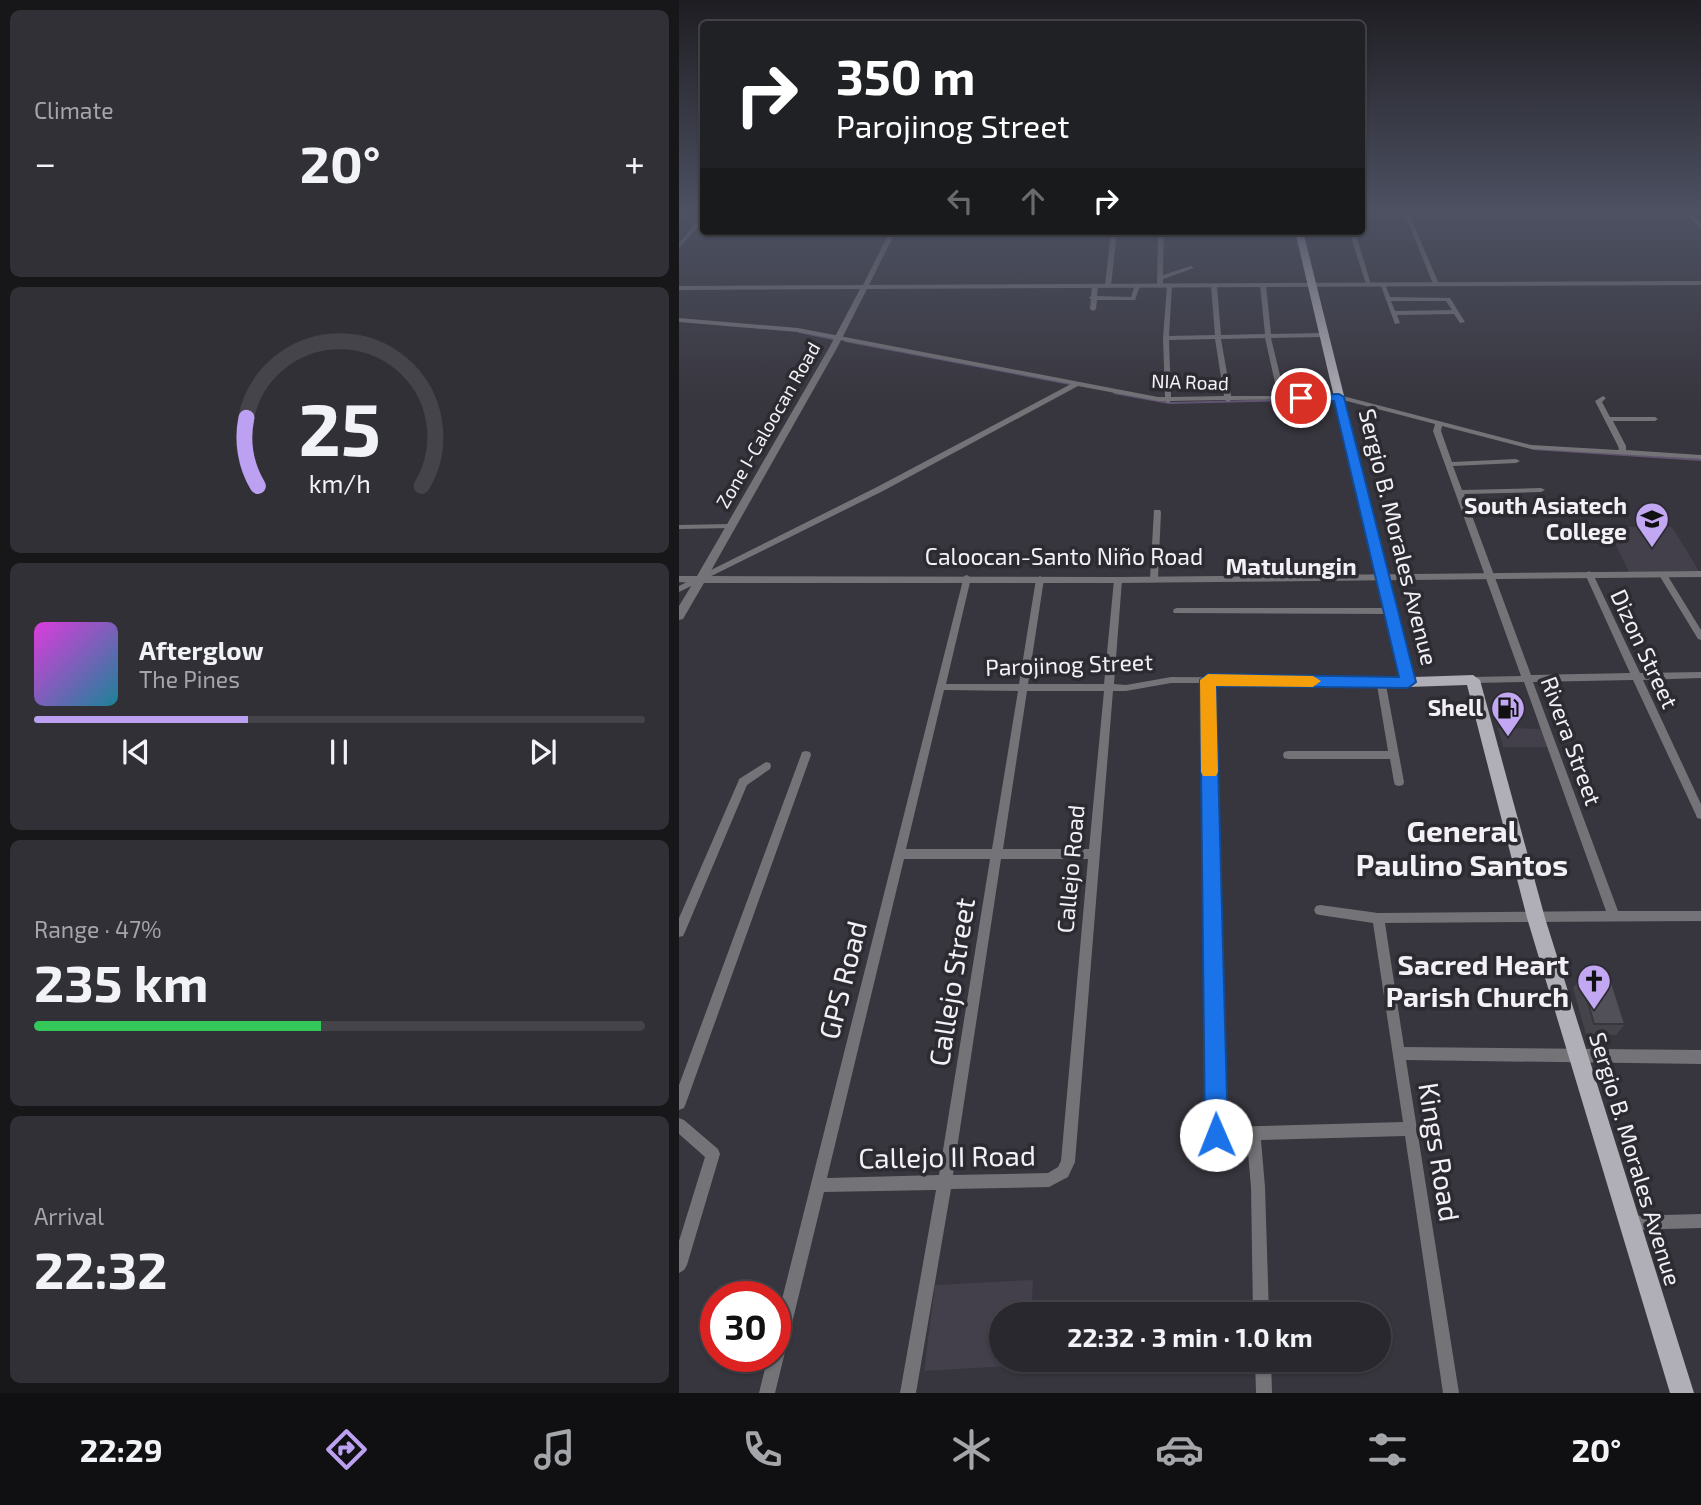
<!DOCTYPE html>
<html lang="en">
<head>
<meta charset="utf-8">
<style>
  body { margin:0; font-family:"Exo 2",sans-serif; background:#313036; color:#f1f3f6; height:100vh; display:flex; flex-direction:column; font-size:26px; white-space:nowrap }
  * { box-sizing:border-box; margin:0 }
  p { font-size:23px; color:#a5a6aa }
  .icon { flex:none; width:38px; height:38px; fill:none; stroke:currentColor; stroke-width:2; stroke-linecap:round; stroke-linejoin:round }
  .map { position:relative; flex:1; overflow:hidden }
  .panel { display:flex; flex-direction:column; gap:10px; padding:10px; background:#171619; width:679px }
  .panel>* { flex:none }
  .hud { position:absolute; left:21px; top:21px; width:665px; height:214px; border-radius:7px; box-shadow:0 2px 5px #0004,0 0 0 2px #45444a; background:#202124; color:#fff; overflow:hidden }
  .speed { position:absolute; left:21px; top:1281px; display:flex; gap:14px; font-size:35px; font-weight:700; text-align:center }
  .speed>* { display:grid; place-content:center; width:91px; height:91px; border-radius:50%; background:#29282e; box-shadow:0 2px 5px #0004,0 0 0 2px #45444a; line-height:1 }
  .speed .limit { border:10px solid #d22; background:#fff; color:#111 }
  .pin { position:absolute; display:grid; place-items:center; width:60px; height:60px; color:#fff; margin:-30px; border:4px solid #fff; border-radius:50%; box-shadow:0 2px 7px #0007 }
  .me { position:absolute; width:77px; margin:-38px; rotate:359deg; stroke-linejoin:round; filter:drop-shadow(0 0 5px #0008) }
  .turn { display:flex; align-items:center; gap:24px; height:147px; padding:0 21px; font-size:32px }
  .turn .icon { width:91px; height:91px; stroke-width:2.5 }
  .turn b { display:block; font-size:49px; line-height:60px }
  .lanes { display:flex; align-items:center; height:66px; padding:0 21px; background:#0003; justify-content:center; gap:35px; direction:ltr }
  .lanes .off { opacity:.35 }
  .big { font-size:52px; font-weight:700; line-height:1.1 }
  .panel .widget { flex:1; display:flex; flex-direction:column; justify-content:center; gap:10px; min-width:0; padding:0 24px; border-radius:10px; background:#313036 }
  .panel .dial { align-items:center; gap:0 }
  .dial svg { height:182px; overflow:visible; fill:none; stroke:#45444a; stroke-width:7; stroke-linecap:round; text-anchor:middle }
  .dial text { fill:#f1f3f6; stroke:none }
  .song { display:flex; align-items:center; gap:21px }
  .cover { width:84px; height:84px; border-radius:10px; background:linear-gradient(135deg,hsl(300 70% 55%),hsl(190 70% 35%)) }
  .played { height:7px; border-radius:4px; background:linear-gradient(90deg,#bca0f2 35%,#45444a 35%) }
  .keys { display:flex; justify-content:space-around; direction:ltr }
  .heat { display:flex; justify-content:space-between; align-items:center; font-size:38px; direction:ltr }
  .charge { height:10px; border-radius:5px; background:linear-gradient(90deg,#34c759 47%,#45444a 0) }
  .trip { position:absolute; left:310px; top:1302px; width:402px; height:70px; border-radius:35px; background:#29282e; box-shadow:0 2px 5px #0004,0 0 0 2px #45444a; font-weight:700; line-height:70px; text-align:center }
  .tabs { display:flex; height:112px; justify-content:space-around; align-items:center; background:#101012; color:#a5a6aa }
  .tabs .icon { width:49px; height:49px }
  .tabs .on { color:#bca0f2 }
  .tabs b { font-size:32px; color:#f1f3f6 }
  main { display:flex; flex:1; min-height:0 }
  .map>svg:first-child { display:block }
  .built { fill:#433f4b }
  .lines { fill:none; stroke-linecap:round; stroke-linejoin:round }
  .stream { stroke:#615572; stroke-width:2 }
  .minor { fill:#747377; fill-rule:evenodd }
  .tertiary { fill:#747377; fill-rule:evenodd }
  .primary { fill:#b0aeb6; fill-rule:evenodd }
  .wall { fill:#46444b }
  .building { fill:#514f57; stroke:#39373d; stroke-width:2 }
  .route { fill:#1a73e8; stroke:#114b97; stroke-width:2 }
  .slow { fill:#f59e0b }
  .labels { text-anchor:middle; stroke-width:7; stroke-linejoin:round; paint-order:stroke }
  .far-street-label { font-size:19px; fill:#f3f1f6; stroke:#2d2b32 }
  .poi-label { font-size:23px; font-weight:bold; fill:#f3f1f6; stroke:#2d2b32; text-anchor:end }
  .street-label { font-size:23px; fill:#f3f1f6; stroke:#2d2b32 }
  .neighbourhood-label { font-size:24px; font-weight:bold; fill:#f3f1f6; stroke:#2d2b32 }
  .near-poi-label { font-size:28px; font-weight:bold; fill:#f3f1f6; stroke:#2d2b32; text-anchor:end }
  .near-street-label { font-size:28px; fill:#f3f1f6; stroke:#2d2b32 }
  .district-label { font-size:30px; font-weight:bold; fill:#f3f1f6; stroke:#2d2b32 }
</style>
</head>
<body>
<main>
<section class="panel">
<div class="widget"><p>Climate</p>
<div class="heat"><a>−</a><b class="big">20°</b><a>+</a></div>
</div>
<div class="widget dial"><svg viewBox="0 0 100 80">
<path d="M14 69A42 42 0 1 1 86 69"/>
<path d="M14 69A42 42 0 0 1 9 39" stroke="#bca0f2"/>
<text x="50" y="56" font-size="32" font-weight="700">25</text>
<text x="50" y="72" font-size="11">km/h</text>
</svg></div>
<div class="widget">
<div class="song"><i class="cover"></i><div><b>Afterglow</b><p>The Pines</p></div></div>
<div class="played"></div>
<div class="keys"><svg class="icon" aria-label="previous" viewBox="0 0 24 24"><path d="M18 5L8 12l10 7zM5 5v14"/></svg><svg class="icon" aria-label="pause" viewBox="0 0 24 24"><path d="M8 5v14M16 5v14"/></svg><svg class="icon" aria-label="next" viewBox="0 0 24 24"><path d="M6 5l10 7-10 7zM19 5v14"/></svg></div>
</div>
<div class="widget"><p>Range · 47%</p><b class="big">235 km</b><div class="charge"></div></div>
<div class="widget"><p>Arrival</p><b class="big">22:32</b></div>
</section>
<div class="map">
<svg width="1022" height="1393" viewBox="0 0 1022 1393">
  <rect width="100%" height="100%" fill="#37353d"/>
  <g class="built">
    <path d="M928 527H993L1020 571 950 572Z"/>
    <path d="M819 728 865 729 870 747H824Z"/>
    <path d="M354 1280 352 1314H322V1360H349L348 1365 245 1371 256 1285Z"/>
  </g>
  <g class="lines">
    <g class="stream">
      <path d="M120 332 154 339"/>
      <path d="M166 341 391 384"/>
      <path d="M435 393 490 403 654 399"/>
      <path d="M854 449 1022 460"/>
    </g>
    <g class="minor">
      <path d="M725 212H729L760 284 759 285 754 284Z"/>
      <path d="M1005 212H1010L1022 224V229Z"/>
      <path d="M22 217H24V221L0 248V243Z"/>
      <path d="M211 231H217L189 287 184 288 183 287Z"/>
      <path d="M432 231H438L432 286 429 288 426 286Z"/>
      <path d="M479 231H485L484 275 512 266 515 268 484 279V286L481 288 478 286Z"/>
      <path d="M670 231H676L692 285 687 284Z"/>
      <path d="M584 283 587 285 592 334 643 333 646 335 643 337 592 338 606 396 660 395 852 445 939 450 940 449 939 446 916 401 924 396 927 398 923 402 931 417H976L979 419 976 421H934L947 446V450L1022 455V459L852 449 763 426 762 431 773 462 837 459 841 461 837 463 774 466 783 490 862 488 866 490 862 492 785 494 852 675 951 673 906 574 910 571 914 574 961 673 1022 672V678L964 680 1022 804V819L1018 818 1017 815 954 680 854 682 939 911H1022V921L706 923 725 1047 1022 1050V1064L727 1060 780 1393H764L726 1136 582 1140 586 1187 590 1314H574L572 1187 568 1141 523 1142 518 1140 516 1135 518 1130 530 1128 524 683H492L447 691H434L396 1162 389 1177 370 1187 272 1189 237 1393H221L257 1190 145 1192 96 1393H80L89 1356H96V1327L285 576 288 575 292 578 267 684H340L357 579 361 576 365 579 349 684H425L435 580 439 577 443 580 435 684 447 685 492 677 729 679 734 682 729 685H707L725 782 724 785 720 786 716 785 715 782 711 759H609L605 758 604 755 605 752 609 751H709L698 685 534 683 544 1127 724 1122 694 923 641 915 637 914 635 910 637 906 641 905 699 913 927 911 845 682 794 683 789 680 794 677 842 676 754 431 756 424 660 399 552 400 549 402 546 400 492 401 489 403 486 401H479L399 386 204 491 0 592V586L198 487 392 384 119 332 0 322V318L119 328 479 397H486L484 338 488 285 493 286 490 336 536 335 532 286 535 284 538 286 542 335 586 334 581 285ZM586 338 599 396H552L542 339ZM536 339 545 396 492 397 490 340ZM265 690 339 691 313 849H227ZM348 691H425L410 849H324ZM225 859H311L260 1175 148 1178ZM322 859H409L382 1161 379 1167 369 1173 274 1175Z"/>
      <path d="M701 283 706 284 711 297 771 298 786 322 781 323 775 314 718 315 721 323 716 324ZM712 301H767L773 310 716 311Z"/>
      <path d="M416 284 419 286 418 296 452 297 456 285 461 286 456 300H418L417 309 414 311 411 309 412 299 410 298 412 296 413 286Z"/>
      <path d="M475 510H481L482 512 479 579 475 582 471 579Z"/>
      <path d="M51 524 55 526 54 528 0 529V525Z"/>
      <path d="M984 572 987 573 1022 630V640L1019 639 980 575Z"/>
      <path d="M498 608H712L716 611 712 614 495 613 494 611 495 609Z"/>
      <path d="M127 751 131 752 132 755 7 1103 5 1108 0 1110V1085L122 755 123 752Z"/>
      <path d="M87 762 91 763 92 766 91 769 68 785 6 932 4 936 0 937V918L59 782 60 779Z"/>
      <path d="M0 1118 5 1120 39 1149 41 1154 8 1265 5 1270 0 1273V1241L26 1157 0 1134Z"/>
      <path d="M1022 1214V1228L950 1230 945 1228 943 1223 945 1218 950 1216Z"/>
      <path d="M576 1360H592L593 1393H577Z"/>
    </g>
    <path class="tertiary" d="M1022 281V285L188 289 158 348 29 576 439 577 1022 571V577L439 583H25L4 619 0 620V606L14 583 0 582V576H18L150 348 181 289 0 290V286Z"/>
    <path class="primary" d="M616 231H624L735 677 794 675 801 680 866 918 1015 1393H991L848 918 788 685 729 687 722 682Z"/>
  </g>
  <path class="wall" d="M902 977 946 1024 937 1035 907 1034 894 988Z"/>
  <path class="building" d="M902 977H931L946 1024H915Z"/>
  <linearGradient id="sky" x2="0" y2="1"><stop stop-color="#1e1d22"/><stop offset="0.52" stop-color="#4d5162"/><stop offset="1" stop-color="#4d5162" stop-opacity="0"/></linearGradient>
  <rect width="1022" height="407" fill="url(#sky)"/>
  <path class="route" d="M660 394 665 397 737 682 729 688 537 686 549 1135 545 1143 537 1146 529 1143 526 1135 521 680 529 674 720 677 655 401H622L617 398 622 395Z"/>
  <path class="slow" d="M529 674 634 676 642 681 634 687 537 686 539 772 537 776H524L522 772 521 680Z"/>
  <defs>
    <g id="university-pin" transform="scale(1.75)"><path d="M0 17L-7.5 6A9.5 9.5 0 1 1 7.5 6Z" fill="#c2a8f3" stroke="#2d2b32"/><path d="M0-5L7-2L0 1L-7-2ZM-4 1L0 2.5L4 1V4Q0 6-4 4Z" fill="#111"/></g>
    <g id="fuel-pin" transform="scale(1.75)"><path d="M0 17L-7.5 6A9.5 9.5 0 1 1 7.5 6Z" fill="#c2a8f3" stroke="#2d2b32"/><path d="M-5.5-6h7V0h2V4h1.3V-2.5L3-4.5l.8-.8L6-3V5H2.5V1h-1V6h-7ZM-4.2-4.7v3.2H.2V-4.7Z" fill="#111"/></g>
    <g id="church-pin" transform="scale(1.75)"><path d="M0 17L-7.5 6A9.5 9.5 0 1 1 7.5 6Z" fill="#c2a8f3" stroke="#2d2b32"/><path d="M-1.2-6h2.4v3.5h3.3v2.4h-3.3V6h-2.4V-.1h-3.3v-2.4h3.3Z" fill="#111"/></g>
  </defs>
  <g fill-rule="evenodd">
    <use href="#university-pin" x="973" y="519"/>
    <use href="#fuel-pin" x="829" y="708"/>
    <use href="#church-pin" x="915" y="981"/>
  </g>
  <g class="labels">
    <g class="far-street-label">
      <text transform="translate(511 382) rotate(2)" y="7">NIA Road</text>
      <text transform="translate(89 425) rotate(-60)" y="7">Zone I-Caloocan Road</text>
    </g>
    <g class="poi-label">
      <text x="948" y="514">South Asiatech<tspan x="948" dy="26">College</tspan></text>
      <text x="804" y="716">Shell</text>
    </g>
    <g class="street-label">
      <text transform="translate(719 537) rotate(76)" y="8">Sergio B. Morales Avenue</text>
      <text x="385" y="565">Caloocan-Santo Niño Road</text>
      <text transform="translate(965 649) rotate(65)" y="8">Dizon Street</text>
      <text transform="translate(390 665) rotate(-2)" y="8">Parojinog Street</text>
      <text transform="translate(892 741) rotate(70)" y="8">Rivera Street</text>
      <text transform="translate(392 869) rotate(-85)" y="8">Callejo Road</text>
      <text transform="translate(956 1159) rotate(73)" y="8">Sergio B. Morales Avenue</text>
    </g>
    <g class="neighbourhood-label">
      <text x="612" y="575">Matulungin</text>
    </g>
    <g class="near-poi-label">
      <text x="890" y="975">Sacred Heart<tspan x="890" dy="32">Parish Church</tspan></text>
    </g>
    <g class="near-street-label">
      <text transform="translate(164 980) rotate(-76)" y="10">GPS Road</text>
      <text transform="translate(273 982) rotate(-81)" y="10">Callejo Street</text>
      <text transform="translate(760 1152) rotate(81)" y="10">Kings Road</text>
      <text transform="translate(268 1157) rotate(-1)" y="10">Callejo II Road</text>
    </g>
    <g class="district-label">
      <text x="783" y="842">General<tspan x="783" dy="34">Paulino Santos</tspan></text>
    </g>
  </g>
</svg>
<div class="speed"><div class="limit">30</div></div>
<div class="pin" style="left:622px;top:398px;background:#d93025"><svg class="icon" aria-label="arrive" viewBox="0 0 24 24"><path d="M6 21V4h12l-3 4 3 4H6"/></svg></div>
<svg class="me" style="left:537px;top:1135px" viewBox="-20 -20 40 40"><circle r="19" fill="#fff"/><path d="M0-13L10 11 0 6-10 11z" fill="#1a73e8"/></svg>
<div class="trip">22:32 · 3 min · 1.0 km</div>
<div class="hud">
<div class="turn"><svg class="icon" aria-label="right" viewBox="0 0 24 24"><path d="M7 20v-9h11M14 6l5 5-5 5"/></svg><div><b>350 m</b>Parojinog Street</div></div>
<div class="lanes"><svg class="icon off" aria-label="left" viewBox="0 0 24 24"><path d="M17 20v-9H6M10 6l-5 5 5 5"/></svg><svg class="icon off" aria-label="ahead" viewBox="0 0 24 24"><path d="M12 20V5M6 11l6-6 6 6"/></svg><svg class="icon" aria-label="right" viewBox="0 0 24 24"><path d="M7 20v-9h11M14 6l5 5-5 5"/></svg></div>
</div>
</div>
</main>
<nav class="tabs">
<b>22:29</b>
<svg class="icon on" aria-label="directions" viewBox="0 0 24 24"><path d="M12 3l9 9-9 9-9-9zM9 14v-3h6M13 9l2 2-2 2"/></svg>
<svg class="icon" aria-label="music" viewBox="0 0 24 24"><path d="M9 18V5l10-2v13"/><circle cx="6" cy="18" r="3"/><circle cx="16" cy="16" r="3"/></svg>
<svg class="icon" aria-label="phone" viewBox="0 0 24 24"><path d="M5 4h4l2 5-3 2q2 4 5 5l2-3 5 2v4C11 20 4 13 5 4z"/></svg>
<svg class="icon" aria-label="climate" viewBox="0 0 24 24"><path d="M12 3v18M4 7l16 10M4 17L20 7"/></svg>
<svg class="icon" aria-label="car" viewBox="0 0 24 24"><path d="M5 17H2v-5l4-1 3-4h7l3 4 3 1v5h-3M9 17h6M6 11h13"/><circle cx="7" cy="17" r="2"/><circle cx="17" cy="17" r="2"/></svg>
<svg class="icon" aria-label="filters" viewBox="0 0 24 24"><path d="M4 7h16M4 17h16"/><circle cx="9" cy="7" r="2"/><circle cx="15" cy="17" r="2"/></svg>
<b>20°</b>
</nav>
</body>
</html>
